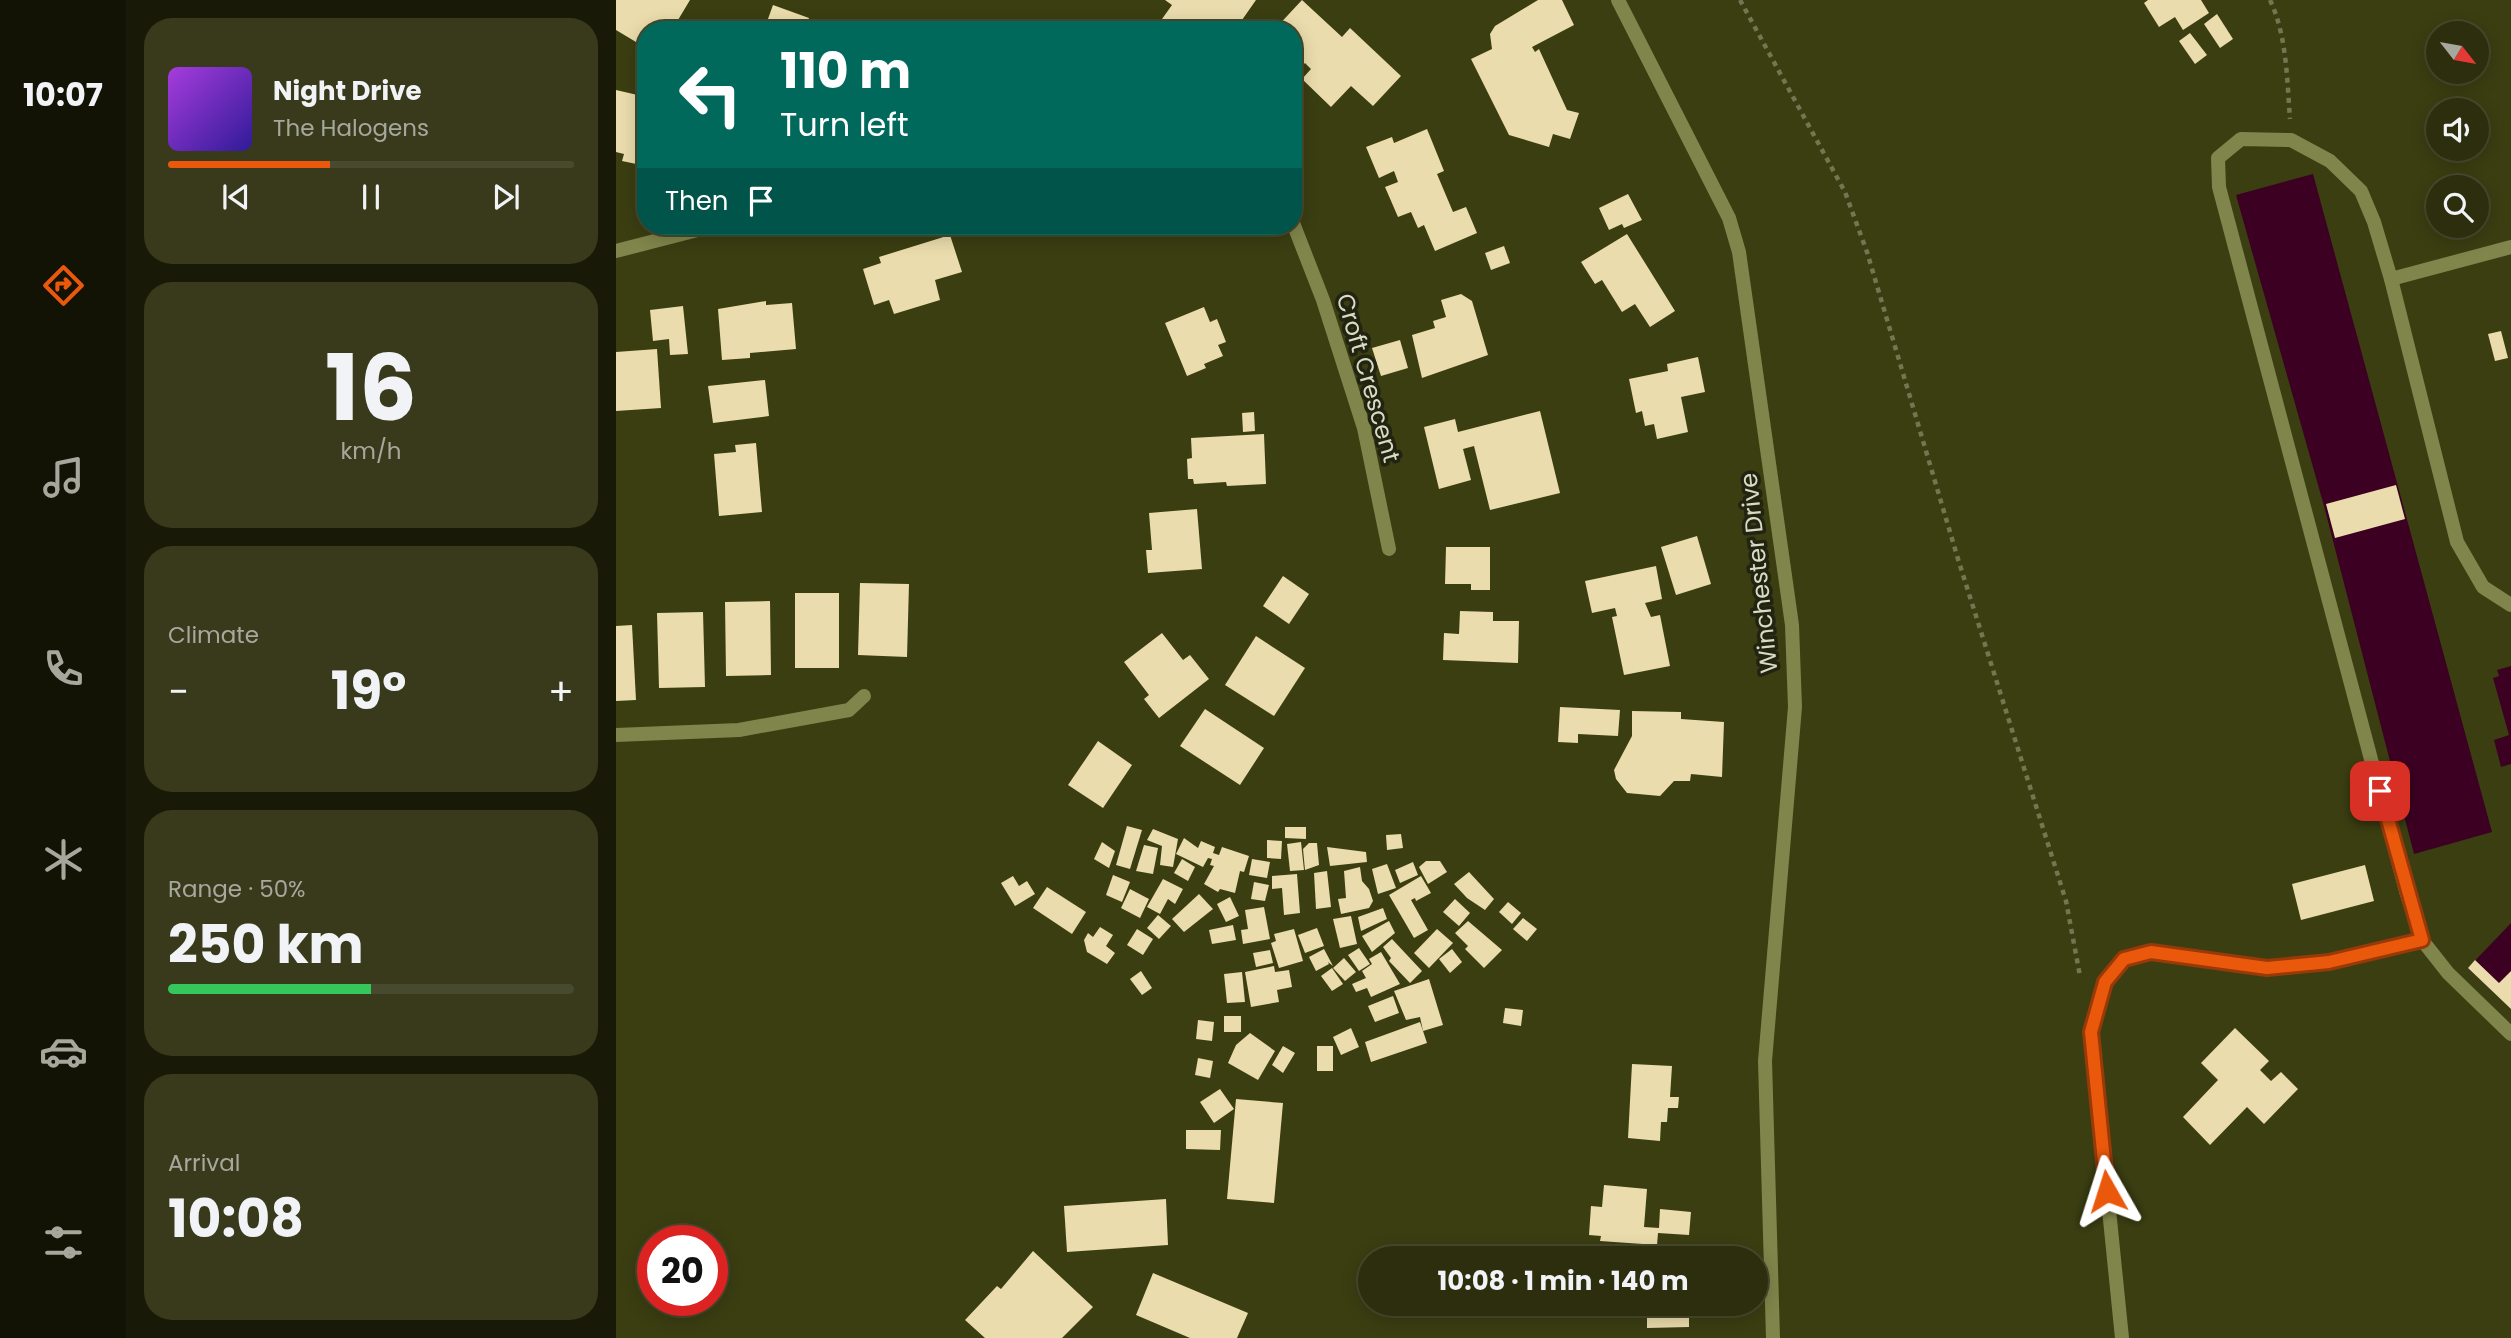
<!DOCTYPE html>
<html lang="en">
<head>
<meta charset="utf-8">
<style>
  body { margin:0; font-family:Poppins,sans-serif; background:#383a1b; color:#f1f3f6; height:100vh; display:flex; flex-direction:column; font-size:26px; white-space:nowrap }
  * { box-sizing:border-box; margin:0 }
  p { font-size:23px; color:#a6a89d }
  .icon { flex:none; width:38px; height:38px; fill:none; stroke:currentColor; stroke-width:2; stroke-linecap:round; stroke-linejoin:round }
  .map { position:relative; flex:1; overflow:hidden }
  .details { display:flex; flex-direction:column; gap:18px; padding:18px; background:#181907; width:490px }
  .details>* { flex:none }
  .banner { position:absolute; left:21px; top:21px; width:665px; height:214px; border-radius:28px; box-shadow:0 4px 18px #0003,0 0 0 2px #484a2e; background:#00695c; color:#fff; overflow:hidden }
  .needle { width:46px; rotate:121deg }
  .buttons { position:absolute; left:1810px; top:21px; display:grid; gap:14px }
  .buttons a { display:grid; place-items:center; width:63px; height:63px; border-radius:50%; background:#2c2e0d; box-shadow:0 4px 18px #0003,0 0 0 2px #484a2e; font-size:35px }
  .speed { position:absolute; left:21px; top:1225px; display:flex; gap:14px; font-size:35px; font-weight:700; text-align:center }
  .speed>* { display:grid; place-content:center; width:91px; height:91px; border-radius:50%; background:#2c2e0d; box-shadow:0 4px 18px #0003,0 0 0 2px #484a2e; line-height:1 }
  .speed .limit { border:10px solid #d22; background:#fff; color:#111 }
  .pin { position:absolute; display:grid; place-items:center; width:60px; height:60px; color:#fff; margin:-30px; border-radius:14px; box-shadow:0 4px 10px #0006 }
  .me { position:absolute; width:77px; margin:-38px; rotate:354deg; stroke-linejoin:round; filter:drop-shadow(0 0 5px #0008) }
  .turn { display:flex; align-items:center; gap:24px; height:147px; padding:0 28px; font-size:32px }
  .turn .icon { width:91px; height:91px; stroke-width:2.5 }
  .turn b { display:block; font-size:49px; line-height:60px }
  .then { display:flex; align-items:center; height:66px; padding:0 28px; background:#0003; gap:14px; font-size:26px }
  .big { font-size:52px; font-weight:700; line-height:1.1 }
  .details .widget { flex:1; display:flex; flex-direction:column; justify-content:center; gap:10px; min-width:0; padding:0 24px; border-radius:28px; background:#383a1b }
  .details .dial { align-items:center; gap:0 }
  .dial b { font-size:91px; line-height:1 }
  .song { display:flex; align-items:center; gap:21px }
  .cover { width:84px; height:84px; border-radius:10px; background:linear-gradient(135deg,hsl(280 70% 55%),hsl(250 70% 35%)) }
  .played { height:7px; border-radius:4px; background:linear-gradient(90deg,#ea580c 40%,#484a2e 40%) }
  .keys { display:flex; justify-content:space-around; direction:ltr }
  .heat { display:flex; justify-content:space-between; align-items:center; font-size:38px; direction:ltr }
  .charge { height:10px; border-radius:5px; background:linear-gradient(90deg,#34c759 50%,#484a2e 0) }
  .trip { position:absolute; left:742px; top:1246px; width:410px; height:70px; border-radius:35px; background:#2c2e0d; box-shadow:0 4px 18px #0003,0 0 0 2px #484a2e; font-weight:700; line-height:70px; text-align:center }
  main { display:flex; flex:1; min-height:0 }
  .dock { display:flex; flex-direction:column; width:126px; justify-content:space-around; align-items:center; background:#121205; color:#a6a89d }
  .dock .icon { width:49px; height:49px }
  .dock .selected { color:#ea580c }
  .dock b { font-size:32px; color:#f1f3f6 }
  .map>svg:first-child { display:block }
  .water { fill:#3c0122 }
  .building { fill:#eadcac }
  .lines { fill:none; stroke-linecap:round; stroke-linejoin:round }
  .path { stroke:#737751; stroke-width:4.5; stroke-dasharray:5 5; stroke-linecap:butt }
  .lane { stroke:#80854b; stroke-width:14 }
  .street { stroke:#80854b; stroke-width:14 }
  .route-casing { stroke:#983908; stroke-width:18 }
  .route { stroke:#ea580c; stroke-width:12 }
  .labels { text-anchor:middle; stroke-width:7; stroke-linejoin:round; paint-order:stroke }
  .street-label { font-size:24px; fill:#d8dcc4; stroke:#222411 }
</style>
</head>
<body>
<main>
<nav class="dock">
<b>10:07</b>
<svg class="icon selected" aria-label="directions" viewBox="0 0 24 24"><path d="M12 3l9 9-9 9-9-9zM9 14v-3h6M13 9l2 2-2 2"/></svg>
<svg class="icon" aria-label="music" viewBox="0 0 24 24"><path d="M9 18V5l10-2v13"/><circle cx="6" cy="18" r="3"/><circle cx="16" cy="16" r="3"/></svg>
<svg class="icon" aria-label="phone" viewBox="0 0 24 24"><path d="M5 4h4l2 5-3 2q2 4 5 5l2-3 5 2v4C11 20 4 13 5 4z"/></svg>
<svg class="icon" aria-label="climate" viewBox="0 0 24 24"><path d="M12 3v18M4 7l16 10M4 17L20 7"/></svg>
<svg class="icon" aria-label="car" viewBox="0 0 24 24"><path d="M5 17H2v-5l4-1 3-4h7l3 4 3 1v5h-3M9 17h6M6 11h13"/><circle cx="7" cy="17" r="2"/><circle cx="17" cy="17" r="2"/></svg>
<svg class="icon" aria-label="filters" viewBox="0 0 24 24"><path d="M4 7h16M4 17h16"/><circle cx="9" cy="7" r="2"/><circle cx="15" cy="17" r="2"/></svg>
</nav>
<section class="details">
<div class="widget">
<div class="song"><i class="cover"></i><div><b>Night Drive</b><p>The Halogens</p></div></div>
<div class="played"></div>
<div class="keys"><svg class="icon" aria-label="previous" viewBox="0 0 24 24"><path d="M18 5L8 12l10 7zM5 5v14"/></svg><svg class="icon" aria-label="pause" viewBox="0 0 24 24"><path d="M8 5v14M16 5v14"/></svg><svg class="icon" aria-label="next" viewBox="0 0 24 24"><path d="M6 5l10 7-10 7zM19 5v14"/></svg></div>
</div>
<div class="widget dial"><b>16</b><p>km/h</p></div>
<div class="widget"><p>Climate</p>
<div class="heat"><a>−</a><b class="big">19°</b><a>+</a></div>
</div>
<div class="widget"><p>Range · 50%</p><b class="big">250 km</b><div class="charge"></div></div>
<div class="widget"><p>Arrival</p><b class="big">10:08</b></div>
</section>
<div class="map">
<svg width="1895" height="1338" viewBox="0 0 1895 1338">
  <rect width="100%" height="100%" fill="#3b3e11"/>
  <g class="water">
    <path d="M1697 174 1876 832 1798 854 1708 506 1620 195Z"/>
    <path d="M1895 666V764L1885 767 1878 740 1893 735 1877 678 1883 676 1881 670Z"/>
    <path d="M1895 923V1009L1852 968Z"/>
  </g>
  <g class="building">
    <path d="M0 0H74L56 30H30V48L0 30Z"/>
    <path d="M549 0H640L619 30H546L541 26 556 5Z"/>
    <path d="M686 0 726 37 734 28 785 76 757 106 735 86 715 107 686 79 695 69 689 63 685 67 677 60V30H658Z"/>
    <path d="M922 0H946L958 25 916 47 919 52 923 49 951 110 963 113 954 139 937 134 933 147 893 135 855 59 876 49 874 34 879 26Z"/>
    <path d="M1532 0H1585L1593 13 1567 30 1559 17 1543 27 1528 3Z"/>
    <path d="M157 5 193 18 189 30H148Z"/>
    <path d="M1601 14 1617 39 1604 48 1588 24Z"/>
    <path d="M356 23 357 30H330V28Z"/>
    <path d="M1574 33 1591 55 1579 64 1563 41Z"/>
    <path d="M0 90 26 96 24 107 30 108V166L6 161 8 154 0 152Z"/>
    <path d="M811 129 828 171 821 174 837 212 850 207 861 233 819 251 808 225 802 228 795 212 782 217 769 187 782 182 778 171 763 178 750 147 776 137 778 143Z"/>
    <path d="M1012 194 1026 220 1008 228 1006 224 993 230 983 208Z"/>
    <path d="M1011 234 1059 311 1034 327 1019 304 1006 312 986 280 979 284 965 262Z"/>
    <path d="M334 235 346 272 319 280 324 300 278 314 273 300 258 305 247 269 265 263 263 257Z"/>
    <path d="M888 246 894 263 875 270 869 253Z"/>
    <path d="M845 294 856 301 872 355 806 378 796 335 819 328 817 321 830 317 825 300Z"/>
    <path d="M150 301V305L176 303 180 349 134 353V358L106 360 102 309Z"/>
    <path d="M67 306 72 354 54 355 53 339 37 341 34 310Z"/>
    <path d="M588 307 594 322 601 319 610 342 602 345 607 356 588 364 590 368 571 376 549 323Z"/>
    <path d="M1885 331 1892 358 1879 361 1872 334Z"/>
    <path d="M784 340 792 368 765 376 756 348Z"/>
    <path d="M41 349 45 408 0 411V352Z"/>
    <path d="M1082 357 1089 392 1065 397 1072 432 1041 439 1038 424 1029 426 1026 411 1020 413 1013 379 1052 371 1051 364Z"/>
    <path d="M149 380 153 416 97 423 92 386Z"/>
    <path d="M924 411 944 493 874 510 858 446 847 449 855 480 823 489 808 427 839 419 842 432Z"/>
    <path d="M638 412 639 431 627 432 626 413Z"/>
    <path d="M648 434 650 484 611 486 610 482 578 484 577 479H572L571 459 576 458 575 438Z"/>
    <path d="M140 443 146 512 103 516 98 454 120 452 119 445Z"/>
    <path d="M1780 485 1789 519 1719 538 1710 504Z"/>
    <path d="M581 509 586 569 532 573 530 550H536L533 513Z"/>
    <path d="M1081 536 1095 584 1060 595 1045 547Z"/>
    <path d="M830 547H874V590H855V584H829Z"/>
    <path d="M1040 566 1046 599 1029 603 1035 617 1044 615 1054 666 1008 675 996 617 1001 616 999 608 976 613 969 581Z"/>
    <path d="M667 576 693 594 673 624 647 606Z"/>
    <path d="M244 583 293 584 291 657 242 655Z"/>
    <rect x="179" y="593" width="44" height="75"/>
    <path d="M154 601 155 675 110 676 109 602Z"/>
    <path d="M844 611 877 612V621H903L902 663 827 660 828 633 843 634Z"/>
    <path d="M87 612 89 687 43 688 41 613Z"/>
    <path d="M16 625 20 700 0 701V626Z"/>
    <path d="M546 633 567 660 574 655 593 679 543 718 528 699 533 695 508 662Z"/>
    <path d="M640 636 689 668 658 716 609 685Z"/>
    <path d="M944 707 1004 710 1002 736 962 734V743L942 742Z"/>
    <path d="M589 709 648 748 624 785 564 746Z"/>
    <path d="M1016 711 1065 712V719L1108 722 1106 777 1075 774 1074 781H1058L1044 796 1011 793 1000 779 998 770 1016 736Z"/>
    <path d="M482 741 516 765 487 808 452 785Z"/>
    <path d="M511 826 526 830 514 869 500 865Z"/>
    <path d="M669 827H690V839L669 838Z"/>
    <path d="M537 829 562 839 557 867 544 865 546 846 531 840Z"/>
    <path d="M785 834 787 848 771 850 770 835Z"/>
    <path d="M568 838 582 848 585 841 599 847 597 853 603 855 606 847 633 856 628 872 624 871 619 893 604 889 602 892 588 884 598 866 594 865 596 859 592 858 587 867 560 854Z"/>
    <path d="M651 840 666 841 665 859 651 858Z"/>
    <path d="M486 842 499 851 493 868 478 859Z"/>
    <path d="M685 842 688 870 674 871 671 844Z"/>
    <path d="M693 843H701L703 865 689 870 687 849Z"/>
    <path d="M528 845 542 848 537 874 520 871Z"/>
    <path d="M711 847 750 852 751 862 714 866Z"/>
    <path d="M566 859 579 867 572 881 558 873Z"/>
    <path d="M636 859 654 862 651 878 633 875Z"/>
    <path d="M810 861H824L831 872 812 884 803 867Z"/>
    <path d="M797 862 802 875 784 883 779 870Z"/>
    <path d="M771 864 780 888 762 894 756 869Z"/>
    <path d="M1749 865 1758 901 1685 920 1676 884Z"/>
    <path d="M744 867 746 881 753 889 757 901 753 908 725 914 722 899 730 898 728 871Z"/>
    <path d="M711 871 715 907 700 909 698 873Z"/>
    <path d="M853 872 878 899 869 910 851 898 838 884Z"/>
    <path d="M681 874 684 913 668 915 666 888 656 889V876Z"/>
    <path d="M497 875 514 882 506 902 490 895Z"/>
    <path d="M397 876 403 886 411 881 419 894 399 906 385 883Z"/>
    <path d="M805 876 815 893 800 901 799 898 795 900 812 930 798 938 773 895Z"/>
    <path d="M547 879 567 889 559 904 552 899 544 914 531 907Z"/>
    <path d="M638 882 653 885 649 901 635 899Z"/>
    <path d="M431 887 470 912 456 934 417 908Z"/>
    <path d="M514 889 533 899 524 918 505 908Z"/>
    <path d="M583 894 597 909 568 932 556 919Z"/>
    <path d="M614 897 623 916 610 922 601 904Z"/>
    <path d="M839 899 854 913 843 926 827 912Z"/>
    <path d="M892 902 905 913 896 924 883 912Z"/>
    <path d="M648 907 654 939 627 944 625 930 632 929 629 910Z"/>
    <path d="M767 908 771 919 745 931 742 917Z"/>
    <path d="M542 915 555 926 543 939 531 928Z"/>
    <path d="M735 916 741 944 724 948 717 919Z"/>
    <path d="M907 918 921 929 911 941 897 929Z"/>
    <path d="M773 921 779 933 756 952 746 936Z"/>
    <path d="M852 921 886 950 868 968 849 949 852 946 839 933Z"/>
    <path d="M617 925 620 940 596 944 593 930Z"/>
    <path d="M484 927 497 935 490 946 499 953 491 964 471 952 468 940 472 933 477 937Z"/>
    <path d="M701 928 708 946 689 953 682 935Z"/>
    <path d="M521 929 537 939 527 955 511 945Z"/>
    <path d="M678 929 687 961 663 968 655 943 660 941 658 934Z"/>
    <path d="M821 929 837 943 813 968 798 953Z"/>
    <path d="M776 939 806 971 794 983 773 961 775 958 767 947Z"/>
    <path d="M743 948 754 964 743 971 732 955Z"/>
    <path d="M708 949 717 966 712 962 713 964 700 971 693 957Z"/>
    <path d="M836 949 846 962 834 973 823 959Z"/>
    <path d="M654 950 657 963 640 967 637 953Z"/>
    <path d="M765 952 784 984 755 997 751 988 740 992 736 984 750 978 746 971 756 964 753 959Z"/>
    <path d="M728 958 740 972 729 981 717 968Z"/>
    <path d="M1859 960 1883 983 1895 971V1009L1852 968Z"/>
    <path d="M658 966 659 972 673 970 676 987 661 990 663 1002 635 1007 629 972Z"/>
    <path d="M716 968 727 984 716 991 705 976Z"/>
    <path d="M525 971 536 988 526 995 514 979Z"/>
    <path d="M626 972 629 1002 611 1003 608 974Z"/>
    <path d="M813 979 827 1025 807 1031 804 1017 790 1020 778 991Z"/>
    <path d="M777 996 783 1013 759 1022 752 1006Z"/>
    <path d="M889 1008 907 1010 905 1026 887 1023Z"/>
    <rect x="608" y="1016" width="17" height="16"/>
    <path d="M582 1020 598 1022 596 1041 580 1039Z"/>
    <path d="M804 1022 811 1043 755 1062 749 1042Z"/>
    <path d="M735 1028 743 1047 725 1055 717 1037Z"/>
    <path d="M1619 1028 1653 1061 1644 1070 1655 1081 1665 1072 1682 1089 1648 1124 1631 1107 1594 1145 1567 1117 1602 1080 1585 1063Z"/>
    <path d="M634 1033 659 1051 642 1080 612 1063 620 1045Z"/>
    <path d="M667 1046 679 1053 667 1073 656 1065Z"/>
    <rect x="701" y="1046" width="16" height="25"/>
    <path d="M582 1058 597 1061 594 1078 579 1075Z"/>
    <path d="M1016 1064 1056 1066 1054 1097H1063L1062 1108H1052L1051 1122H1045L1044 1141 1012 1138Z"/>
    <path d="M604 1089 618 1109 598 1123 584 1102Z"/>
    <path d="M620 1099 667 1103 658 1203 611 1199Z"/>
    <path d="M570 1130H605L604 1150 570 1149Z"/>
    <path d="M988 1185 1031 1189 1028 1227 1043 1228 1044 1209 1075 1212 1073 1235 1042 1233 1041 1245 984 1241 985 1236 973 1235 975 1206 986 1207Z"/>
    <path d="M550 1199 552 1245 451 1252 448 1206Z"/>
    <path d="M417 1251 477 1307 446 1338H369L349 1320 381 1286 385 1289Z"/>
    <path d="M537 1273 632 1313 621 1338H574L520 1315Z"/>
    <path d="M991 1304H1073V1327L1031 1328V1307L991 1308Z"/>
  </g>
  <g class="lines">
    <g class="path">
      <path d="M1124 0 1229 192 1251 252 1342 559 1450 901 1464 976"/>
      <path d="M1654 0C1671 36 1671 80 1674 119"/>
    </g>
    <g class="lane">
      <path d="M1775 279 1895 247"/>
      <path d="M1895 605 1867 587 1841 542 1775 279 1758 222 1745 191 1714 161 1675 140 1625 139 1602 158 1603 187 1790 891 1806 940 1832 973 1895 1034"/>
      <path d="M1506 1338 1475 1032 1488 982 1508 959 1535 952 1651 968 1712 962 1806 940"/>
    </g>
    <g class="street">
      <path d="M1002 0 1113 218 1123 252 1176 625 1179 707 1149 1061 1157 1338"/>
      <path d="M677 223 707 300 748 428 773 549"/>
      <path d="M0 251 97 226"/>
      <path d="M0 735 123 730 233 710 248 696"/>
    </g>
  </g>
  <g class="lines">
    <g class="route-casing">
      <path id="route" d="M1491 1191 1475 1032 1489 982 1508 959 1535 952 1651 968 1713 962 1806 940 1764 791"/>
    </g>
    <use href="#route" class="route"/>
  </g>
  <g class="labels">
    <g class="street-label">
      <text transform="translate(752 378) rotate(74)" y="8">Croft Crescent</text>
      <text transform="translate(1143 573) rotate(-96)" y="8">Winchester Drive</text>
    </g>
  </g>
</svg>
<div class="buttons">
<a><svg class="needle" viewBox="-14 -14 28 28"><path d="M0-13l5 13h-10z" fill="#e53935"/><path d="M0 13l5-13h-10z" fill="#a6a89d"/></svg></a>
<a><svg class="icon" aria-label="sound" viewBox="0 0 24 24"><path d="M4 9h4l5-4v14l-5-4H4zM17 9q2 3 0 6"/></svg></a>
<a><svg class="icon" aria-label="search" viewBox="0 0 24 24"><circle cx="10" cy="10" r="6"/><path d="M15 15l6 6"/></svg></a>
</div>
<div class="speed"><div class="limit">20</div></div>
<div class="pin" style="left:1764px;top:791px;background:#d93025"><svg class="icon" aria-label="arrive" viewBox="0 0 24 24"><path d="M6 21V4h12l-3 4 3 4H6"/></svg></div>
<svg class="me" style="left:1491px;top:1191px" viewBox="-20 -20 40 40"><path d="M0-17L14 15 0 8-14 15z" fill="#ea580c" stroke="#fff" stroke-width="4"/></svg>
<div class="trip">10:08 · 1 min · 140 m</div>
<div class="banner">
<div class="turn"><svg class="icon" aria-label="left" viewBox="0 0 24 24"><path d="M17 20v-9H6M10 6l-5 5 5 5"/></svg><div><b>110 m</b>Turn left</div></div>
<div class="then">Then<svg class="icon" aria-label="arrive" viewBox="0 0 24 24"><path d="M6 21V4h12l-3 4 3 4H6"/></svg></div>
</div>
</div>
</main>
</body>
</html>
